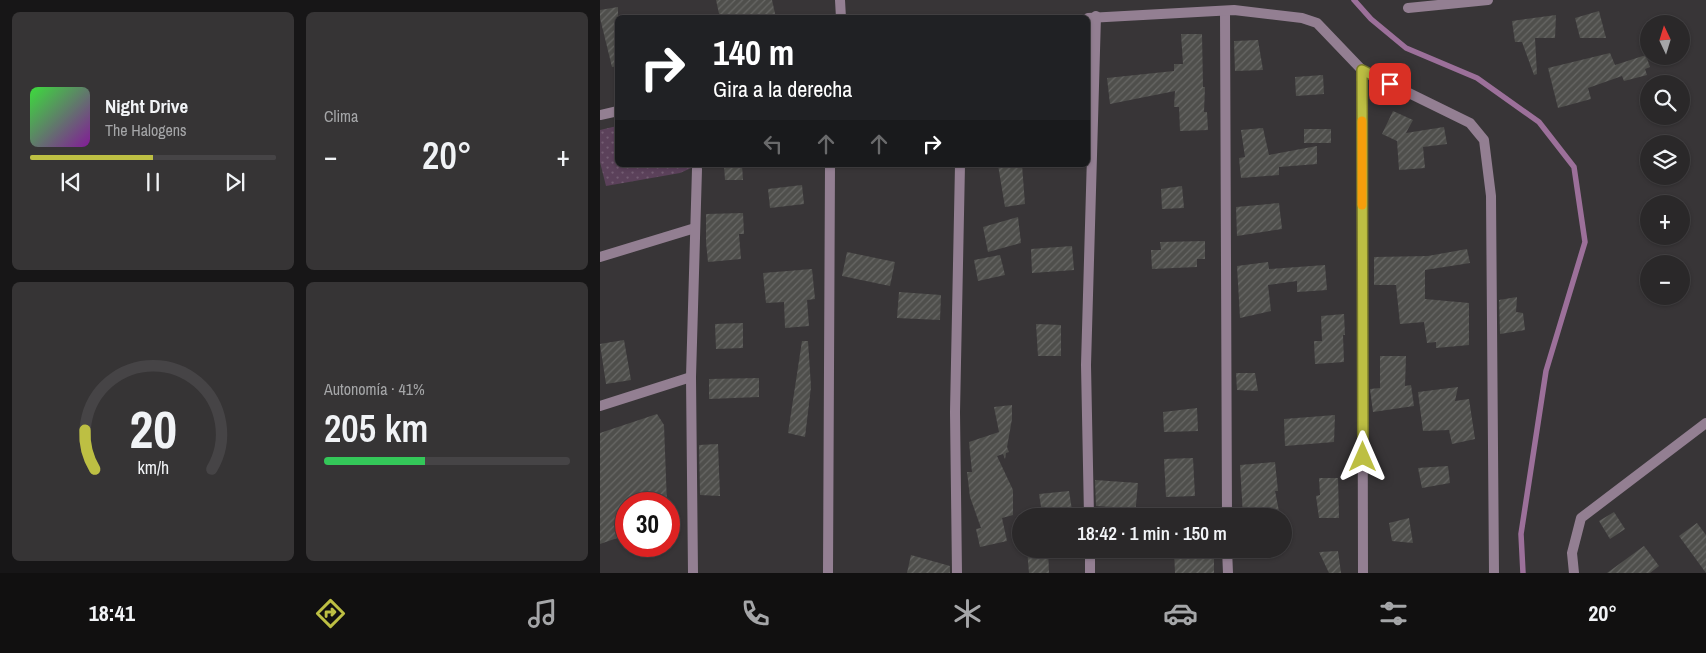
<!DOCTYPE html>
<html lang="es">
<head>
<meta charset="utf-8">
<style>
  body { margin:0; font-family:"Archivo Narrow",sans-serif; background:#363435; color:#f1f3f6; height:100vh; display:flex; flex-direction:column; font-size:19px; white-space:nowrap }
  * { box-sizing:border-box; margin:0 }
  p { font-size:16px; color:#a5a6a8 }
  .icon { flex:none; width:28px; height:28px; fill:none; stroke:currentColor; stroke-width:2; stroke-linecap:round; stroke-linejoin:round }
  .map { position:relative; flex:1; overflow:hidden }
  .side { display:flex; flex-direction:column; gap:12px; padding:12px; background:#171617; width:600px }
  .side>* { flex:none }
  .top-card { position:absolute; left:15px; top:15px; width:475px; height:152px; border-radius:8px; box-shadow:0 1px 4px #0004,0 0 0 1px #464446; background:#202124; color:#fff; overflow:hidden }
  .needle { width:32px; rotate:356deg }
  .tools { position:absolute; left:1040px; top:15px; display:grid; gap:10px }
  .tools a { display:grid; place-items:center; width:50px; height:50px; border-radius:50%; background:#2a2829; box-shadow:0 1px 4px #0004,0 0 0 1px #464446; font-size:25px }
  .speed { position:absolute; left:15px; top:492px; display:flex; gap:10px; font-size:25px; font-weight:700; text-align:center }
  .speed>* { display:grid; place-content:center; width:65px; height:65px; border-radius:50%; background:#2a2829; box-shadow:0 1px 4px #0004,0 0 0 1px #464446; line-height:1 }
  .speed .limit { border:8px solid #d22; background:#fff; color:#111 }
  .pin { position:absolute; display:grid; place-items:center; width:42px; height:42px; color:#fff; margin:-21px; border-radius:10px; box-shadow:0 2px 8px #0006 }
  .me { position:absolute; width:55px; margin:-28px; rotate:0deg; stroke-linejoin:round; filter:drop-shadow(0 0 4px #0008) }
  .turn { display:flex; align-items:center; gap:18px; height:105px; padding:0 15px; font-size:22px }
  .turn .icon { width:65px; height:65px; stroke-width:2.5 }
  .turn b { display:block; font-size:35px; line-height:42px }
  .lanes { display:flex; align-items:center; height:48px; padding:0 15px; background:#0003; justify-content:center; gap:25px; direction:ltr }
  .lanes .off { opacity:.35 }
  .big { font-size:38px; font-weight:600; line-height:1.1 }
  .side .tile { flex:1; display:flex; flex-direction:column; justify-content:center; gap:8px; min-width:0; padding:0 18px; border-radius:8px; background:#363435 }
  .side .dial { align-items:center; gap:0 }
  .dial svg { height:130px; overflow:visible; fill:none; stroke:#464446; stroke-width:7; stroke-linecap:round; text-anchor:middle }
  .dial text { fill:#f1f3f6; stroke:none }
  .song { display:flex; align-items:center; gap:15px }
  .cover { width:60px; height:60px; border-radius:8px; background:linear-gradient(135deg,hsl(120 70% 55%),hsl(290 70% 35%)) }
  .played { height:5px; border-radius:2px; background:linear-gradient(90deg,#bdbf43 50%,#464446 50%) }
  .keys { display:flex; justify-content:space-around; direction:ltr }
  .heat { display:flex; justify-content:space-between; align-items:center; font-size:28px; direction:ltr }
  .charge { height:8px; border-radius:4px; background:linear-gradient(90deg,#34c759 41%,#464446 0) }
  .side .tiles { flex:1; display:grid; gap:12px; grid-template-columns:repeat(2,1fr) }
  .trip { position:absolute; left:412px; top:508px; width:280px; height:50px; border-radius:25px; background:#2a2829; box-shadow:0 1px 4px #0004,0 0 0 1px #464446; font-weight:600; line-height:50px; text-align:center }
  .menu { display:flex; height:80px; justify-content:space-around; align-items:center; background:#111010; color:#a5a6a8 }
  .menu .icon { width:35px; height:35px }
  .menu .current { color:#bdbf43 }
  .menu b { font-size:22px; color:#f1f3f6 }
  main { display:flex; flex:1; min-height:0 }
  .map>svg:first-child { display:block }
  .grass { fill:url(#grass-dots) }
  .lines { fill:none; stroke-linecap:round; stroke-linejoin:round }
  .stream { stroke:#9c709a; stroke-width:5.5 }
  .building { fill:url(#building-hatch) }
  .street { stroke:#937f92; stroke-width:10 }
  .route-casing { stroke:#7b7c2c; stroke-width:12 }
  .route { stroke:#bdbf43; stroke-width:9 }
  .slow { stroke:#f59e0b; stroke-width:9 }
</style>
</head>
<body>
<main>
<section class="side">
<div class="tiles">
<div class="tile">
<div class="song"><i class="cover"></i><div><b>Night Drive</b><p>The Halogens</p></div></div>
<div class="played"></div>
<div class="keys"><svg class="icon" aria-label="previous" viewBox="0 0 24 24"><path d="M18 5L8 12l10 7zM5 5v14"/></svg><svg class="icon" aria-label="pause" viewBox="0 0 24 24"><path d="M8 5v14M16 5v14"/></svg><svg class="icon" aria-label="next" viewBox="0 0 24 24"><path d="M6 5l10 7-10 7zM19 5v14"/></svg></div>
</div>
<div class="tile"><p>Clima</p>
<div class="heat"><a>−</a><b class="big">20°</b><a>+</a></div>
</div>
<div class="tile dial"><svg viewBox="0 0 100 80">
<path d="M14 69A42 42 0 1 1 86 69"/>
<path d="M14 69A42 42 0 0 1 8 45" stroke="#bdbf43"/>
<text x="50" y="56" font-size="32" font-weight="700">20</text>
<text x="50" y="72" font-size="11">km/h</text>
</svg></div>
<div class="tile"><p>Autonomía · 41%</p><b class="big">205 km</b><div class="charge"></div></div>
</div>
</section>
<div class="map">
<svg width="1106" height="573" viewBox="0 0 1106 573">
  <defs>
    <pattern id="grass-dots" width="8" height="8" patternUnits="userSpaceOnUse" patternTransform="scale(1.25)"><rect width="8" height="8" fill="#5b415a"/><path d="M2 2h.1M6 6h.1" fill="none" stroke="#735c72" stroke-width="1.8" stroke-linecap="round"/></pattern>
    <pattern id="building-hatch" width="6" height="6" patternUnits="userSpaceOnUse" patternTransform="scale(1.25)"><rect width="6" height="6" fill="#4f4f4c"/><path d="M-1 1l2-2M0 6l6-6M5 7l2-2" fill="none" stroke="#686866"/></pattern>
  </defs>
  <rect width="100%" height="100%" fill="#383537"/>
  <path class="grass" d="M17 126 18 165H98L80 173 6 186 0 162V130Z"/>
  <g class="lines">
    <path class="stream" d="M754 0 771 19 806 48 877 78 939 122 974 167 985 242 946 371 921 534 923 573"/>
  </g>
  <g class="building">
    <path d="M116 0H172L176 18H120Z"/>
    <path d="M18 7V66L12 67 0 18V10Z"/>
    <path d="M999 11 1006 38H980L975 18Z"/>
    <path d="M956 15 955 38H935L937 74 934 75 922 42H915L912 21Z"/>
    <path d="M581 34H602L603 87H605L604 112H607L608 130 580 131 579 107H574L575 91 510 104 507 78 574 71V64H583Z"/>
    <path d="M658 40 663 70 635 71 634 41Z"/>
    <path d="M1010 53 1015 65 1046 55 1050 67 1045 69 1047 75 1024 81 1022 76 988 88 991 99 958 108 948 68Z"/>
    <path d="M723 75 724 94 696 96 695 77Z"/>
    <path d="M793 111 813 120 806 133 844 127 847 144 823 147 825 168 799 170 797 141 782 134Z"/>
    <path d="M663 128 669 155 717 146V164L679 167V175L641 178 639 158 645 157 641 130Z"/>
    <rect x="704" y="129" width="27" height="14"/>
    <path d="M124 165H142L143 180H125Z"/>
    <path d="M398 165H422L425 204 405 207Z"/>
    <path d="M202 185 204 204 170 208 168 189Z"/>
    <path d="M582 186 584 208 562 209 561 189Z"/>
    <path d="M679 203 682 229 637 236 636 207Z"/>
    <path d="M143 213 144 234H139L141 259 108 262 106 242V214Z"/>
    <path d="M418 217 421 243 388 252 383 227Z"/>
    <path d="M605 241V259H597V267L552 269 551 250H561L560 242Z"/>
    <path d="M472 246 474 270 432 273 431 249Z"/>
    <path d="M867 249 870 263 825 270V299L869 303V345L836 348V342L827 343 824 322 800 324 796 285H774V257L828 256Z"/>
    <path d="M247 252 295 262 290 286 242 276Z"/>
    <path d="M400 255 405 275 378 281 374 260Z"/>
    <path d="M668 262 669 269 725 265 727 290 697 292V281L668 285 671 311 640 318 637 266Z"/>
    <path d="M212 269 215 299 207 300 209 326 185 328 184 302 166 303 163 273Z"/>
    <path d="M299 292 341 295 340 320 297 318Z"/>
    <path d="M917 297 916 312 923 313 925 330 900 334 899 300Z"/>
    <path d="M744 314 745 335H743L744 362 715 364 714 341H722L721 316Z"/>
    <path d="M143 323V348L116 349 115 324Z"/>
    <path d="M436 324 461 325V356H438Z"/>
    <path d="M24 340 31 380 6 384 0 344Z"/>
    <path d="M202 341H208L211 387 205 437 188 433Z"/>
    <path d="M780 356H806L805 386 811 385 814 406 773 412 770 389 780 388Z"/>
    <path d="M636 373H655L658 391 637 390Z"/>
    <path d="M159 378V397L109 399V379Z"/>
    <path d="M858 387 855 401 869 399 875 439 852 444 849 430 823 431 818 392Z"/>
    <path d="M412 405V419L407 447 409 452 406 453 405 459 403 454 397 456 413 490V515L402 518 407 541 380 547 376 529 381 528 370 497 367 472H372L369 442 399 432 394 407Z"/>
    <path d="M597 408 598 431 564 432 563 412Z"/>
    <path d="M57 414 64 425 67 504H26V535L0 544V433Z"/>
    <path d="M735 415 734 442 685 446 684 419Z"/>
    <path d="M118 444 120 496 100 495 99 445Z"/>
    <path d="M593 458 595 496 566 497 564 459Z"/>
    <path d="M675 462 678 491H675L680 516H643L640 465Z"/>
    <path d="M848 466 850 483 822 488 818 468Z"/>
    <path d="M719 478H738L739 518H719L716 496 720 495Z"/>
    <path d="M495 480 538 483 535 516H511V507L496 506Z"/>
    <path d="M469 491 472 510 442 513 439 494Z"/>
    <path d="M1014 512 1025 529 1010 539 999 521Z"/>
    <path d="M809 518 813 543 792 541 789 523Z"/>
    <path d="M1097 523 1106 535V573L1079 536Z"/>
    <path d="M1044 546 1059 566 1050 573H1007Z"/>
    <path d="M427 549H448L449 573H429Z"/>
    <path d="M574 549H614V573H575Z"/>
    <path d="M738 551 741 573H729L719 552Z"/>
    <path d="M311 555 350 566V573H307Z"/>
  </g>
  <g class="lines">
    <g class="street">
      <path d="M240 0 241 18"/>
      <path d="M808 8 888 0"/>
      <path d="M625 11 627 516"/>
      <path d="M488 18 634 10 702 18 717 23 762 70 870 123 884 140 891 196 894 573"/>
      <path d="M762 70 763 573"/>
      <path d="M0 115 18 111"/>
      <path d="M0 257 95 228"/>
      <path d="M0 406 91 377"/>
      <path d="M489 516 486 365 496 16"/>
      <path d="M490 549V573"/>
      <path d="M627 549 628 573"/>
      <path d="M93 573 91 377 97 169"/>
      <path d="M228 573 230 165"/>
      <path d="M357 573 355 412 360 165"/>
      <path d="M974 573 972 553 981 518 1106 423"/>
    </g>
  </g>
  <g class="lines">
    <g class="route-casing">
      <path id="route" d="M763 457 762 70 790 84"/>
    </g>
    <use href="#route" class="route"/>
    <path class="slow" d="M762 121V205"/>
  </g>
</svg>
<div class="tools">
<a><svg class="needle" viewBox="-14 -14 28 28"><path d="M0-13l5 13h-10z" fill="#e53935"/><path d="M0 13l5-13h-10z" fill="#a5a6a8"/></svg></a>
<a><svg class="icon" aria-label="search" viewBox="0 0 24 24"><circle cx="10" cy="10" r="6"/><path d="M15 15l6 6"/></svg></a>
<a><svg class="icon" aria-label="layers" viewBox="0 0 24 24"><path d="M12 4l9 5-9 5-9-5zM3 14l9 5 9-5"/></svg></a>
<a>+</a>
<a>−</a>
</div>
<div class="speed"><div class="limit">30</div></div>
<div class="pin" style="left:790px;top:84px;background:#d93025"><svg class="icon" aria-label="arrive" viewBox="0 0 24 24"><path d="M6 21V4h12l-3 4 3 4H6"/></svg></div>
<svg class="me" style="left:763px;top:457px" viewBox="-20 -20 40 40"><path d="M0-17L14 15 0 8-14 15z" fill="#bdbf43" stroke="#fff" stroke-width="4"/></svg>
<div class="trip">18:42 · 1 min · 150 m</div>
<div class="top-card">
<div class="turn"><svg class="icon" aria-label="right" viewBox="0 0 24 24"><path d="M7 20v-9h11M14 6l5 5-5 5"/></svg><div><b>140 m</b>Gira a la derecha</div></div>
<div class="lanes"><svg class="icon off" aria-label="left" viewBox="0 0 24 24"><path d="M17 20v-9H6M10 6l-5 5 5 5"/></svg><svg class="icon off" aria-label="ahead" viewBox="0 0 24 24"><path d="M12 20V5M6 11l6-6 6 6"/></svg><svg class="icon off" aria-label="ahead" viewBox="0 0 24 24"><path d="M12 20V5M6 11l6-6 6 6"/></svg><svg class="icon" aria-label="right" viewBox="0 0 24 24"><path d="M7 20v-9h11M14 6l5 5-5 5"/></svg></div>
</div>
</div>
</main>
<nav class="menu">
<b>18:41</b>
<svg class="icon current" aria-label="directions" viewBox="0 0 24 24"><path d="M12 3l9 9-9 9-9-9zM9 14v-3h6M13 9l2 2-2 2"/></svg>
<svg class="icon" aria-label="music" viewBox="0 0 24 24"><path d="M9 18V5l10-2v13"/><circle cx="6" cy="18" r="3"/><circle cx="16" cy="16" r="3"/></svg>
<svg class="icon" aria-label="phone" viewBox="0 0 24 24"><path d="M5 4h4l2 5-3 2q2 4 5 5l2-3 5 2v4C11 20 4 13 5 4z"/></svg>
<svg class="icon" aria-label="climate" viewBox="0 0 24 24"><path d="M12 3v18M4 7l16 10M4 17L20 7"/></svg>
<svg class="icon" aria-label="car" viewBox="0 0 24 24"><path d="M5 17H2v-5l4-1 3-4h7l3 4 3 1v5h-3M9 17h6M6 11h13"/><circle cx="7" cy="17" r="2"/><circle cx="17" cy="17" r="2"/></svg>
<svg class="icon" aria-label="filters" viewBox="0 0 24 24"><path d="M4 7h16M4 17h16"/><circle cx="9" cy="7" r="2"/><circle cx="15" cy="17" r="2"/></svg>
<b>20°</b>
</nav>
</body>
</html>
